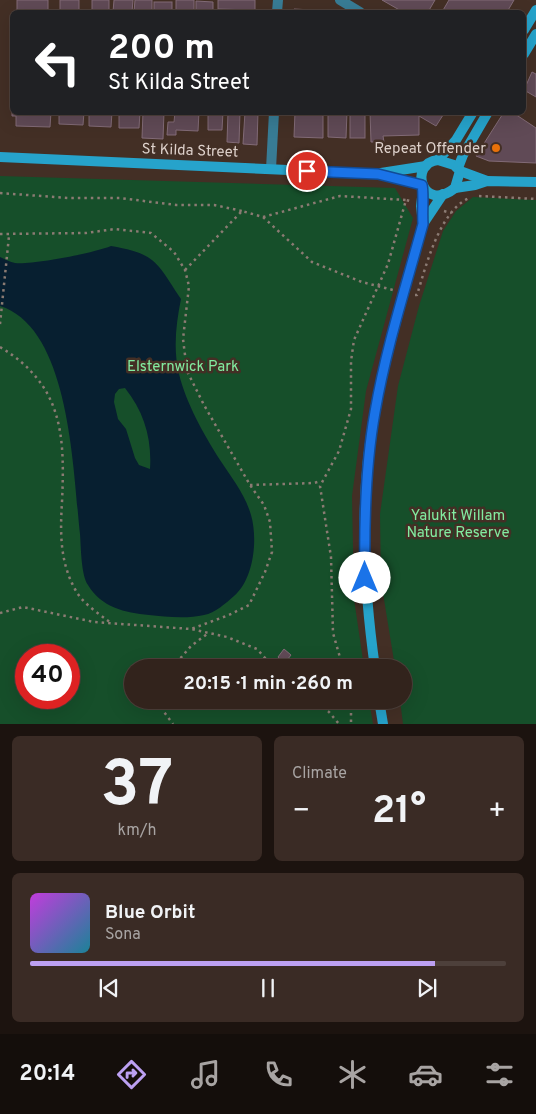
<!DOCTYPE html>
<html lang="en">
<head>
<meta charset="utf-8">
<style>
  body { margin:0; font-family:Overpass,sans-serif; background:#3a2b25; color:#f1f3f6; height:100vh; display:flex; flex-direction:column; font-size:19px; white-space:nowrap }
  * { box-sizing:border-box; margin:0 }
  p { font-size:16px; color:#a8a4a3 }
  .icon { flex:none; width:28px; height:28px; fill:none; stroke:currentColor; stroke-width:2; stroke-linecap:round; stroke-linejoin:round }
  .map { position:relative; height:724px; overflow:hidden }
  .side { display:flex; flex-direction:column; gap:12px; padding:12px; background:#1c130f; flex:1 }
  .side>* { flex:none }
  .hud { position:absolute; left:10px; top:10px; width:516px; height:105px; border-radius:8px; box-shadow:0 5px 20px #0002,0 0 0 1px #4d403b; background:#202124; color:#fff; overflow:hidden }
  .speed { position:absolute; left:15px; top:644px; display:flex; gap:10px; font-size:25px; font-weight:700; text-align:center }
  .speed>* { display:grid; place-content:center; width:65px; height:65px; border-radius:50%; background:#32231c; box-shadow:0 5px 20px #0002,0 0 0 1px #4d403b; line-height:1 }
  .speed .limit { border:8px solid #d22; background:#fff; color:#111 }
  .pin { position:absolute; display:grid; place-items:center; width:42px; height:42px; color:#fff; margin:-21px; border:2px solid #fff; border-radius:50%; box-shadow:0 1px 5px #0007 }
  .me { position:absolute; width:55px; margin:-28px; rotate:0deg; stroke-linejoin:round; filter:drop-shadow(0 0 4px #0008) }
  .turn { display:flex; align-items:center; gap:18px; height:105px; padding:0 15px; font-size:22px }
  .turn .icon { width:65px; height:65px; stroke-width:2.5 }
  .turn b { display:block; font-size:35px; line-height:42px }
  .big { font-size:38px; font-weight:700; line-height:1.1 }
  .side .widget { flex:1; display:flex; flex-direction:column; justify-content:center; gap:8px; min-width:0; padding:0 18px; border-radius:8px; background:#3a2b25 }
  .side .dial { align-items:center; gap:0 }
  .dial b { font-size:65px; line-height:1 }
  .song { display:flex; align-items:center; gap:15px }
  .cover { width:60px; height:60px; border-radius:8px; background:linear-gradient(135deg,hsl(290 70% 55%),hsl(190 70% 35%)) }
  .played { height:5px; border-radius:2px; background:linear-gradient(90deg,#bca0f2 85%,#4d403b 85%) }
  .keys { display:flex; justify-content:space-around; direction:ltr }
  .heat { display:flex; justify-content:space-between; align-items:center; font-size:28px; direction:ltr }
  .side .tiles { flex:1; display:grid; gap:12px; grid-template-columns:1fr 1fr }
  .widget:last-child { grid-column:span 2 }
  .trip { position:absolute; left:124px; top:659px; width:288px; height:50px; border-radius:25px; background:#32231c; box-shadow:0 5px 20px #0002,0 0 0 1px #4d403b; font-weight:700; line-height:50px; text-align:center }
  .tab-bar { display:flex; height:80px; justify-content:space-around; align-items:center; background:#140e0b; color:#a8a4a3 }
  .tab-bar .icon { width:35px; height:35px }
  .tab-bar .active { color:#bca0f2 }
  .tab-bar b { font-size:22px; color:#f1f3f6 }
  .map>svg:first-child { display:block }
  .green { fill:#164f2a; fill-rule:evenodd }
  .water { fill:#071f30; fill-rule:evenodd }
  .building { fill:#604a56; stroke:#826b77 }
  .lines { fill:none; stroke-linecap:round; stroke-linejoin:round }
  .path { stroke:#8b7b73; stroke-width:2.5; stroke-dasharray:2.5 4; stroke-linecap:butt }
  .street { stroke:#387c95; stroke-width:10 }
  .secondary { stroke:#26a3cb; stroke-width:10 }
  .route-casing { stroke:#114b97; stroke-width:12 }
  .route { stroke:#1a73e8; stroke-width:9 }
  .food-dot { fill:#e8710a; stroke:#432f25; stroke-width:2 }
  .labels { text-anchor:middle; stroke-width:5; stroke-linejoin:round; paint-order:stroke }
  .poi-label { font-size:15px; fill:#ddd0ca; stroke:#432f25; text-anchor:end }
  .street-label { font-size:15px; fill:#ddd0ca; stroke:#432f25 }
  .park-label { font-size:15px; fill:#82eba0; stroke:#432f25 }
</style>
</head>
<body>
<div class="map">
<svg width="536" height="724" viewBox="0 0 536 724">
  <rect width="100%" height="100%" fill="#432f25"/>
  <g class="green">
    <path d="M0 176 395 188 413 218 366 391 352 496 354 599 364 667 132 668V700H369L373 724H0ZM26 655H69V698H26Z"/>
    <path d="M473 197 536 200V724H403L400 700H402V668L395 667 381 581 380 514 398 386 419 306 443 231 456 211Z"/>
  </g>
  <path class="water" d="M111 246C157 254 156 262 181 299 176 324 173 349 179 374 186 403 204 435 220 460 231 477 245 494 251 515 258 539 254 579 234 596 226 603 215 613 204 615 188 619 165 617 149 615 125 613 101 607 88 585 81 575 81 547 80 534 73 473 71 328 0 306V257C5 259 10 262 15 263 32 265 94 253 111 246ZM125 388C144 412 152 438 150 469L139 465 135 458 126 429 118 419 114 402 115 394 119 389Z"/>
  <g class="building">
    <rect x="17" y="0" width="31" height="12"/>
    <rect x="60" y="0" width="19" height="12"/>
    <rect x="92" y="0" width="17" height="12"/>
    <path d="M114 0H133L132 12H113Z"/>
    <path d="M135 0H152V12H134Z"/>
    <rect x="176" y="0" width="18" height="12"/>
    <path d="M218 0H255V10L218 9Z"/>
    <path d="M382 0H435L428 12H403Z"/>
    <path d="M449 0H514L507 12H442Z"/>
    <path d="M196 1 213 2V12H196Z"/>
    <rect x="154" y="2" width="18" height="10"/>
    <path d="M294 9 312 10V12H293Z"/>
    <path d="M532 72 536 74V97L524 90Z"/>
    <path d="M12 97V112H51L50 127 16 126V116H12Z"/>
    <path d="M54 112H84L83 125 59 124V114Z"/>
    <path d="M89 112H112L111 127 89 126Z"/>
    <path d="M119 112H140L139 128H119Z"/>
    <path d="M143 112H164L163 139 142 138Z"/>
    <path d="M175 112H199L198 131 176 130V135H167L168 122H174Z"/>
    <path d="M208 112H223L222 130H208Z"/>
    <path d="M228 112H240L239 143 227 142Z"/>
    <path d="M245 112H258L257 145 243 144Z"/>
    <path d="M295 112H323V138L294 137Z"/>
    <path d="M328 112H347L346 138 328 137Z"/>
    <rect x="350" y="112" width="15" height="26"/>
    <path d="M370 112 419 114V135L383 136 384 142H371Z"/>
    <path d="M421 112H445L436 126 419 116Z"/>
    <path d="M504 112H512L536 128V163L489 161 476 156Z"/>
    <path d="M284 649 291 655 284 664 278 657Z"/>
  </g>
  <g class="lines">
    <g class="path">
      <path d="M0 193 68 198H120L176 205H214L242 211"/>
      <path d="M479 196 536 199"/>
      <path d="M444 211 451 213"/>
      <path d="M263 217 340 196 406 200"/>
      <path d="M0 234 86 233 115 229 151 233 174 252 185 270 189 286 183 339 187 371 204 405 250 485 264 505 270 522 272 552 265 572 249 605 229 615 191 629"/>
      <path d="M185 270 242 211 263 217 312 262 362 282 393 290"/>
      <path d="M415 295H417C426 266 439 212 469 198"/>
      <path d="M0 324 9 236"/>
      <path d="M0 347C63 385 65 435 62 502 60 534 60 563 76 591 84 605 100 614 112 624"/>
      <path d="M250 485 314 483 321 481"/>
      <path d="M0 613 23 607 94 622 191 629 227 637 257 649 274 668"/>
      <path d="M274 667 280 660"/>
      <path d="M172 668 191 646 207 634"/>
      <path d="M343 668 333 633 331 557 320 486 339 451 351 409V361L354 340 388 264 406 200 410 201"/>
      <path d="M164 700V712L173 724"/>
      <path d="M312 700 329 712 339 724"/>
      <path d="M351 700V724"/>
    </g>
    <g class="street">
      <path d="M340 0 360 12"/>
      <path d="M277 12 278 0"/>
      <path d="M271 169 274 112"/>
    </g>
    <g class="secondary">
      <path d="M524 30 536 10"/>
      <path d="M524 54 536 34"/>
      <path d="M0 157 378 174 422 185"/>
      <path d="M438 160 454 165 460 171 455 188C422 214 408 163 438 160Z"/>
      <path d="M438 160 456 140 473 112"/>
      <path d="M458 168 463 155 488 112"/>
      <path d="M460 171 487 181"/>
      <path d="M381 173 426 166"/>
      <path d="M455 188 475 185 487 181 536 182"/>
      <path d="M423 224 443 194"/>
      <path d="M375 668C363 582 359 496 375 411 387 348 406 286 423 224L421 206 423 189"/>
      <path d="M379 700 383 724"/>
    </g>
  </g>
  <g class="lines">
    <g class="route-casing">
      <path id="route" d="M307 171 378 174 422 185C424 192 422 213 423 224 406 286 386 348 375 412 365 467 364 523 365 578"/>
    </g>
    <use href="#route" class="route"/>
  </g>
  <circle class="food-dot" cx="496" cy="148" r="5"/>
  <g class="labels">
    <g class="poi-label">
      <text x="486" y="153">Repeat Offender</text>
    </g>
    <g class="street-label">
      <text transform="translate(190 150) rotate(2)" y="5">St Kilda Street</text>
    </g>
    <g class="park-label">
      <text x="183" y="371">Elsternwick Park</text>
      <text x="458" y="520">Yalukit Willam<tspan x="458" dy="17">Nature Reserve</tspan></text>
    </g>
  </g>
</svg>
<div class="speed"><div class="limit">40</div></div>
<div class="pin" style="left:307px;top:171px;background:#d93025"><svg class="icon" aria-label="arrive" viewBox="0 0 24 24"><path d="M6 21V4h12l-3 4 3 4H6"/></svg></div>
<svg class="me" style="left:365px;top:578px" viewBox="-20 -20 40 40"><circle r="19" fill="#fff"/><path d="M0-13L10 11 0 6-10 11z" fill="#1a73e8"/></svg>
<div class="trip">20:15 · 1 min · 260 m</div>
<div class="hud">
<div class="turn"><svg class="icon" aria-label="left" viewBox="0 0 24 24"><path d="M17 20v-9H6M10 6l-5 5 5 5"/></svg><div><b>200 m</b>St Kilda Street</div></div>
</div>
</div>
<section class="side">
<div class="tiles">
<div class="widget dial"><b>37</b><p>km/h</p></div>
<div class="widget"><p>Climate</p>
<div class="heat"><a>−</a><b class="big">21°</b><a>+</a></div>
</div>
<div class="widget">
<div class="song"><i class="cover"></i><div><b>Blue Orbit</b><p>Sona</p></div></div>
<div class="played"></div>
<div class="keys"><svg class="icon" aria-label="previous" viewBox="0 0 24 24"><path d="M18 5L8 12l10 7zM5 5v14"/></svg><svg class="icon" aria-label="pause" viewBox="0 0 24 24"><path d="M8 5v14M16 5v14"/></svg><svg class="icon" aria-label="next" viewBox="0 0 24 24"><path d="M6 5l10 7-10 7zM19 5v14"/></svg></div>
</div>
</div>
</section>
<nav class="tab-bar">
<b>20:14</b>
<svg class="icon active" aria-label="directions" viewBox="0 0 24 24"><path d="M12 3l9 9-9 9-9-9zM9 14v-3h6M13 9l2 2-2 2"/></svg>
<svg class="icon" aria-label="music" viewBox="0 0 24 24"><path d="M9 18V5l10-2v13"/><circle cx="6" cy="18" r="3"/><circle cx="16" cy="16" r="3"/></svg>
<svg class="icon" aria-label="phone" viewBox="0 0 24 24"><path d="M5 4h4l2 5-3 2q2 4 5 5l2-3 5 2v4C11 20 4 13 5 4z"/></svg>
<svg class="icon" aria-label="climate" viewBox="0 0 24 24"><path d="M12 3v18M4 7l16 10M4 17L20 7"/></svg>
<svg class="icon" aria-label="car" viewBox="0 0 24 24"><path d="M5 17H2v-5l4-1 3-4h7l3 4 3 1v5h-3M9 17h6M6 11h13"/><circle cx="7" cy="17" r="2"/><circle cx="17" cy="17" r="2"/></svg>
<svg class="icon" aria-label="filters" viewBox="0 0 24 24"><path d="M4 7h16M4 17h16"/><circle cx="9" cy="7" r="2"/><circle cx="15" cy="17" r="2"/></svg>
</nav>
</body>
</html>
